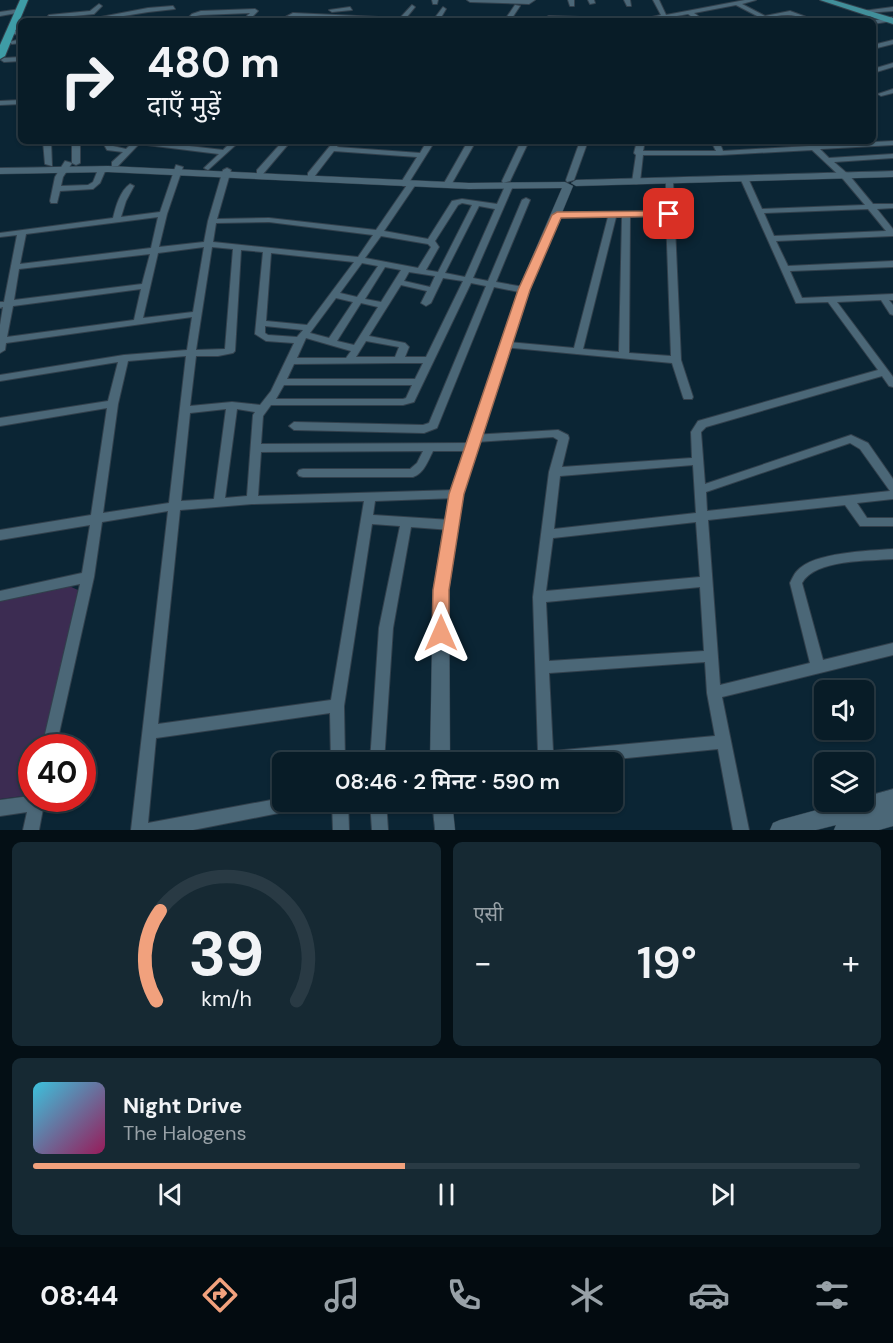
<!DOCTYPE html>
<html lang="hi">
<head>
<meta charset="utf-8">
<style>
  body { margin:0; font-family:"DM Sans","Noto Sans Devanagari",sans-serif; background:#162933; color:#f1f3f6; height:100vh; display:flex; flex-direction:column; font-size:22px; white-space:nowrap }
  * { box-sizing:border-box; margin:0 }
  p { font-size:20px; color:#98a1a7 }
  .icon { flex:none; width:33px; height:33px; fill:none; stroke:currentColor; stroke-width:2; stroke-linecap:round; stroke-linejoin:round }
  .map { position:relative; height:830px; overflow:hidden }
  .panel { display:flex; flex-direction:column; gap:12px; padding:12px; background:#040f15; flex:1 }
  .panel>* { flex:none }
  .top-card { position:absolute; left:18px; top:18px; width:858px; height:126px; border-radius:9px; box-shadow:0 2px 4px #0004,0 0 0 2px #293a44; background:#081c27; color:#f1f3f6; overflow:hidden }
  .tools { position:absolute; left:814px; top:680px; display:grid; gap:12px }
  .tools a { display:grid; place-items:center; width:60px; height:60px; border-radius:9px; background:#081c27; box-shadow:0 2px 4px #0004,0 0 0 2px #293a44; font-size:30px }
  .speed { position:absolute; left:18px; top:734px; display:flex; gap:12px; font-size:30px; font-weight:700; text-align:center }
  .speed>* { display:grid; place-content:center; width:78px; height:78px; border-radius:50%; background:#081c27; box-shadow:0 2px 4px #0004,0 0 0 2px #293a44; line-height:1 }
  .speed .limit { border:9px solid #d22; background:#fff; color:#111 }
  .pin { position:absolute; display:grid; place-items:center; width:51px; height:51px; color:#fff; margin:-26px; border-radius:12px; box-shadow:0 3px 9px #0006 }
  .me { position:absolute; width:66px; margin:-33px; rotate:0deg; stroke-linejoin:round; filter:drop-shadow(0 0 4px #0008) }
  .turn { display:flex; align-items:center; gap:21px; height:126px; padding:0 30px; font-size:27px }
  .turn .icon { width:78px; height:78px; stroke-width:2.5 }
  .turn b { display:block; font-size:42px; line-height:51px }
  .big { font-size:45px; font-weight:600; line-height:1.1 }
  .panel .widget { flex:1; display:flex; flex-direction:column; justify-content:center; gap:9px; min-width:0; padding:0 21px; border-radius:9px; background:#162933 }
  .panel .dial { align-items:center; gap:0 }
  .dial svg { height:156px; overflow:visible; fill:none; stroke:#293a44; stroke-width:7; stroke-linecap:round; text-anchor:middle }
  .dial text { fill:#f1f3f6; stroke:none }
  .song { display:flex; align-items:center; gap:18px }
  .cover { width:72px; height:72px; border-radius:9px; background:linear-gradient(135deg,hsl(190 70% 55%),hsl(330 70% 35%)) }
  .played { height:6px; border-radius:3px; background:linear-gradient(90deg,#f1a17d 45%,#293a44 45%) }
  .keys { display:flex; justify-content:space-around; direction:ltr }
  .heat { display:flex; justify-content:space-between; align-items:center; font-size:33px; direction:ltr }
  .panel .tiles { flex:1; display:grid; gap:12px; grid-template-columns:1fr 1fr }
  .widget:last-child { grid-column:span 2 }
  .trip { position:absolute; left:272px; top:752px; width:351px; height:60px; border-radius:9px; background:#081c27; box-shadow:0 2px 4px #0004,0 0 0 2px #293a44; font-weight:600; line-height:60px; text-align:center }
  .tabs { display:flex; height:96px; justify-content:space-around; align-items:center; background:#030b10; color:#98a1a7 }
  .tabs .icon { width:42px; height:42px }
  .tabs .selected { color:#f1a17d }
  .tabs b { font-size:27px; color:#f1f3f6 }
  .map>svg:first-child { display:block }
  .green { fill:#3c2c52 }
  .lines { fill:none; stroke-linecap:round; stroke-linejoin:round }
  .minor-casing { stroke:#32404c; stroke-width:2 }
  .tertiary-casing { stroke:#32404c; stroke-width:1 }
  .primary-casing { stroke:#32404c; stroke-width:2 }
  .trunk-casing { stroke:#32404c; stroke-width:2 }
  .minor { fill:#4b6777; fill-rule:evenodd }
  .tertiary { fill:#4b6777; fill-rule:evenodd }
  .primary { fill:#418f9a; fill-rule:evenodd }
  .trunk { fill:#3e9ca6; fill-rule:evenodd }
  .route { fill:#f1a17d; stroke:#9d6951; stroke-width:1.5 }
</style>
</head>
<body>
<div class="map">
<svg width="893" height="830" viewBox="0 0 893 830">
  <rect width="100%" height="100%" fill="#0b2534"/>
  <path class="green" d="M69 586 78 590 44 747H32L31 795 0 799V600Z"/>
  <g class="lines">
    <g class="minor-casing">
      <g id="minor">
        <path d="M432 0H438L437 4H433Z"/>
        <path d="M467 0H535L529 4 470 2Z"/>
        <path d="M568 0H574V6H570Z"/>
        <path d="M588 0H594L595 3 590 4Z"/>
        <path d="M624 0H630L631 6H627Z"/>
        <path d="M653 0H659L666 15 745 0H756L742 4 765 16 790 11 817 21C807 21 798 15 788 15 773 15 758 21 740 21L759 17 736 5 694 13 705 21H698L688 14 649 21 550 20 539 21 549 16 643 19 661 15Z"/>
        <path d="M99 4 102 6 94 14 53 18 50 21H44L49 15 90 11Z"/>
        <path d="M412 5 415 7 406 18 434 19 443 7 446 9 440 19 446 21H397L294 17 285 21H278L293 13 400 18Z"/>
        <path d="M515 5 520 6 510 21H504Z"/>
        <path d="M173 6 175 9 148 12 93 21H80L148 8Z"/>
        <path d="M350 7 352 10 332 12 329 10Z"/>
        <path d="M893 7V11L866 13 863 11Z"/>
        <path d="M20 9 22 12 0 16V12Z"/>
        <path d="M255 9 258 11 248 21H242L250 13 201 15 196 16 191 21H185L192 14 201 11Z"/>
        <path d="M892 17V21L873 24V21H871Z"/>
        <path d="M15 31H21V35L13 34 12 33Z"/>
        <path d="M21 39V43L12 44 9 42Z"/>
        <path d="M893 40V44L873 49V45Z"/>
        <path d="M21 57V61L4 62 1 60 4 58Z"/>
        <path d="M893 63V67L873 73V69Z"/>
        <path d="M893 89V93L881 96 878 94Z"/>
        <path d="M21 100V104L0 105V101Z"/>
        <path d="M43 141H51L52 166 45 164Z"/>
        <path d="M72 141H80V163L76 165 72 163Z"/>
        <path d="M102 141H110L113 146 126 149 134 141H147L223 150 232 141H240L208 170 204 168 219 154 139 144 118 166H112V162L123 152 107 150Z"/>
        <path d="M283 141H291L263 174H257V170Z"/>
        <path d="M334 141H342L337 147 420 153 427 141H435L408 184 404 186 400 184 417 157 334 151 314 177H308V173Z"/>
        <path d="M468 141H476L451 185 444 187 443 185Z"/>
        <path d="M521 141H529L510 181 503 183 502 181Z"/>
        <path d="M580 141H588L574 180 567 182 566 180Z"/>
        <path d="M637 141H645L643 151H716L711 141H719L723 151 809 146 812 144 815 145 893 141V145L820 149 829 158 893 154V158L834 162 849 175 873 204H893V208L877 209 893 229V236L776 241 788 266 893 261V267L790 271 802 298 893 294V300H889L893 305V315L890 314 881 300 837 302 893 377V387L889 386 882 376 706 427 701 432 705 484 851 435 868 443 893 479V499L857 503 867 518H893V526H860L845 505 708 520 720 685 810 663 790 583C792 579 794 574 797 571 813 552 869 551 893 549V559C869 561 815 559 802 583L823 660 893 643V655L722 697 749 830H733L718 749 586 762H505L507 757 538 752 533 597 549 472 558 440 553 437 476 442 471 438 472 435 558 430 568 435 569 438 562 467 692 458 691 432 698 421 878 370 828 302 796 303 741 180 748 178 762 209 865 205 843 179 812 150 720 155H643L640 182 636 184 632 182 636 155 634 153ZM868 209 886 231 774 236 764 213ZM850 443 860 449 890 491 707 511 706 492ZM693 465 696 513 554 529 560 476ZM696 522 700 577 546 591 553 538ZM700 587 704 651 549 661 546 602ZM705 662 707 693 715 736 553 751 549 673Z"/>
        <path d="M65 161 72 163 63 177 61 186 88 185 93 182 99 167 106 169 100 183 93 189 60 191 57 203H51L50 201 55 177Z"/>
        <path d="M176 165 183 167 167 214 159 247 204 242 208 221 223 170 227 168 231 170 217 219 269 218 376 230 409 182H412L416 184 384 231 428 239 452 201 462 199 497 204 506 184H512L513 186 473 278 488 281 522 200 526 198 530 200 496 282 524 287 528 290 524 293 494 287 437 428 424 433 294 430 289 426 294 422 423 425 429 423 486 286 471 283 414 402 403 405H271L263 416 261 444 472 443 477 447 472 451H433C428 461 424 473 413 477H303L299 476 297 473 299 470 303 469H410L417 463 423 451 261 452 258 496 456 490 460 491 462 494 460 497 456 498 375 501 373 515 451 520 455 522 457 525 455 528 451 530 411 527 393 628 384 762H370L379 628 400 526 372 524 344 706 345 762H331L330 713 156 738 148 823 282 798V801H317L314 806 193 830H131L168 511 102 522 94 577 56 747H42L80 584 0 601V591L82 573 90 525 0 540V530L91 515 107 408 0 426V418L108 401 118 362 0 381V375L124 355 187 350 192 317 6 343 5 350 0 353V325L3 307 0 308V302H4L17 235 0 237V233L113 218C116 206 120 191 130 184L134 186 126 201 121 217 160 212ZM462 203 472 205 438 272 426 270 439 247 435 241 458 205ZM479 206 495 209 465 277 445 273ZM158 217 151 248 20 264 26 234ZM269 222 373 235 358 257 213 242 216 223ZM381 236 428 244 431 247 418 268 365 258ZM204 247 193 312 143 318 158 253ZM212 247 233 249 225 349 196 350ZM241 250 263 252 255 334 266 341 294 343 271 391 260 405 232 402 190 406 196 356H218L233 353 235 351ZM271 253 354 262 307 325 266 321ZM150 254 142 284 14 300 19 269ZM362 263 378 266 357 297 340 293ZM385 267 401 270 381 302 365 299ZM409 272 435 276 430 287 404 281ZM443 278 463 281 426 357H405L409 347 405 343 369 336 401 285 427 291 421 303 426 306 431 303ZM141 289 134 320 7 337 13 306ZM336 298 353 302 329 338 310 333ZM361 303 378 307 354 345 337 341ZM265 326 303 330 297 337 268 335 265 333ZM306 338 351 351 346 358H297ZM366 341 399 347 395 357H356ZM186 356 169 503 103 513 118 404 128 361ZM396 363H423L415 379H287L294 364ZM284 385H412L406 398 403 399H276ZM226 409 214 499 181 501 190 413ZM237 409 255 412 253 415 247 496 225 498ZM364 501 331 700 158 724 180 510 252 504Z"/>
        <path d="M666 180 673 182 681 360 693 397 692 399H684L683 397 672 363 504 347 502 345 504 343 507 342 574 348 608 217H554V213L666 212ZM666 216 671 356 629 353 630 217ZM616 217H622L619 352 583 349Z"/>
        <path d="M32 793V798H45L39 830H23L27 812 0 816V800L30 796Z"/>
        <path d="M332 801H348L349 830H333Z"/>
        <path d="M370 801H386L388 830H372Z"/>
      </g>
    </g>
    <g class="tertiary-casing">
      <g id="tertiary">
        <path d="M108 166 469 183 565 182 573 186 530 290 463 494 449 590 450 762H430L433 590 449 494 518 290 562 188 469 189 108 172 0 174V168Z"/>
        <path d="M893 171V177L576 186 571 183 576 180Z"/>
        <path d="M893 789V826L879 830H834L836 825 816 830H770L773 823 780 820 850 801H864V797Z"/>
        <path d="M432 801H452L455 830H435Z"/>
      </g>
    </g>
    <g class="primary-casing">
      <path id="primary" d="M820 0H833L893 18V24Z"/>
    </g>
    <g class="trunk-casing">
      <path id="trunk" d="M20 0H28L5 56 0 59V45Z"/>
    </g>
    <use href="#minor" class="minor"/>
    <use href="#tertiary" class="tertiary"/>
    <use href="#primary" class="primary"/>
    <use href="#trunk" class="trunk"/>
  </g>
  <path class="route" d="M669 211H673V216L561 218 530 290 464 494 449 590V633L447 638 441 640 435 638 432 633 433 590 449 494 518 290 552 215 557 212Z"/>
</svg>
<div class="tools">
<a><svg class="icon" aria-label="sound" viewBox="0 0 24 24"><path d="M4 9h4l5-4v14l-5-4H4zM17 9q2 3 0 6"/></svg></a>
<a><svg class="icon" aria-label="layers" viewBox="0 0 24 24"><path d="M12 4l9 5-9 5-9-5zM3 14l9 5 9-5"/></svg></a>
</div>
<div class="speed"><div class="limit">40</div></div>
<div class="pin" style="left:669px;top:214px;background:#d93025"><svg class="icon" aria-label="arrive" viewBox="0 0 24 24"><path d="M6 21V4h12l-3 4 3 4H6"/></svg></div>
<svg class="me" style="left:441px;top:633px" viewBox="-20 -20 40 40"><path d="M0-17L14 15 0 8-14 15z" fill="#f1a17d" stroke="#fff" stroke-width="4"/></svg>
<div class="trip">08:46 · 2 मिनट · 590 m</div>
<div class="top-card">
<div class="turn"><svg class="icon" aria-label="right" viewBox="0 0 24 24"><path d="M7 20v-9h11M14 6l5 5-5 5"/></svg><div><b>480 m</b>दाएँ मुड़ें</div></div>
</div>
</div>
<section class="panel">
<div class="tiles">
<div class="widget dial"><svg viewBox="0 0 100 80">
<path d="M14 69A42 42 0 1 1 86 69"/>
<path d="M14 69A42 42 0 0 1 16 23" stroke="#f1a17d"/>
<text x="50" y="56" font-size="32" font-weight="700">39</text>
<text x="50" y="72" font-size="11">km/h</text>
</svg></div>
<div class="widget"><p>एसी</p>
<div class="heat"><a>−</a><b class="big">19°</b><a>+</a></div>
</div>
<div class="widget">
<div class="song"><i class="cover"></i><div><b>Night Drive</b><p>The Halogens</p></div></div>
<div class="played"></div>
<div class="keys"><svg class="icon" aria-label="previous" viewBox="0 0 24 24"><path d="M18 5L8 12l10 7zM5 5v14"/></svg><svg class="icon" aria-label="pause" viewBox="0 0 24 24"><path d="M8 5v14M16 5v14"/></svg><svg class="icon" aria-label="next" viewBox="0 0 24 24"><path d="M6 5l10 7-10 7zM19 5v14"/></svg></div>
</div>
</div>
</section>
<nav class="tabs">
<b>08:44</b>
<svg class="icon selected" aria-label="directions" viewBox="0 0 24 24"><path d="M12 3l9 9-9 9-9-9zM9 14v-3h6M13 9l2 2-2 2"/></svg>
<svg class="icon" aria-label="music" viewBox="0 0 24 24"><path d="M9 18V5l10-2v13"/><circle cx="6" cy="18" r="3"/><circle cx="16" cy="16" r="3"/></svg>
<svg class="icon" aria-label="phone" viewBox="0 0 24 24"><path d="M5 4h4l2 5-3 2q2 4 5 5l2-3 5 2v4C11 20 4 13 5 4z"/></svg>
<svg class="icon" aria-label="climate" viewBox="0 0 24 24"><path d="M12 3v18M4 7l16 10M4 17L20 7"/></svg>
<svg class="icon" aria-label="car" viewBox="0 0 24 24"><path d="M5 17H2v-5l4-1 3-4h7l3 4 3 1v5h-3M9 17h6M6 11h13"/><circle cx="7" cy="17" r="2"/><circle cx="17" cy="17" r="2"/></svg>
<svg class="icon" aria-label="filters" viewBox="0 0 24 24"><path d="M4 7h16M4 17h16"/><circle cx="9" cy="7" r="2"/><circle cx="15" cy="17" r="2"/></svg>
</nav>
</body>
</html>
